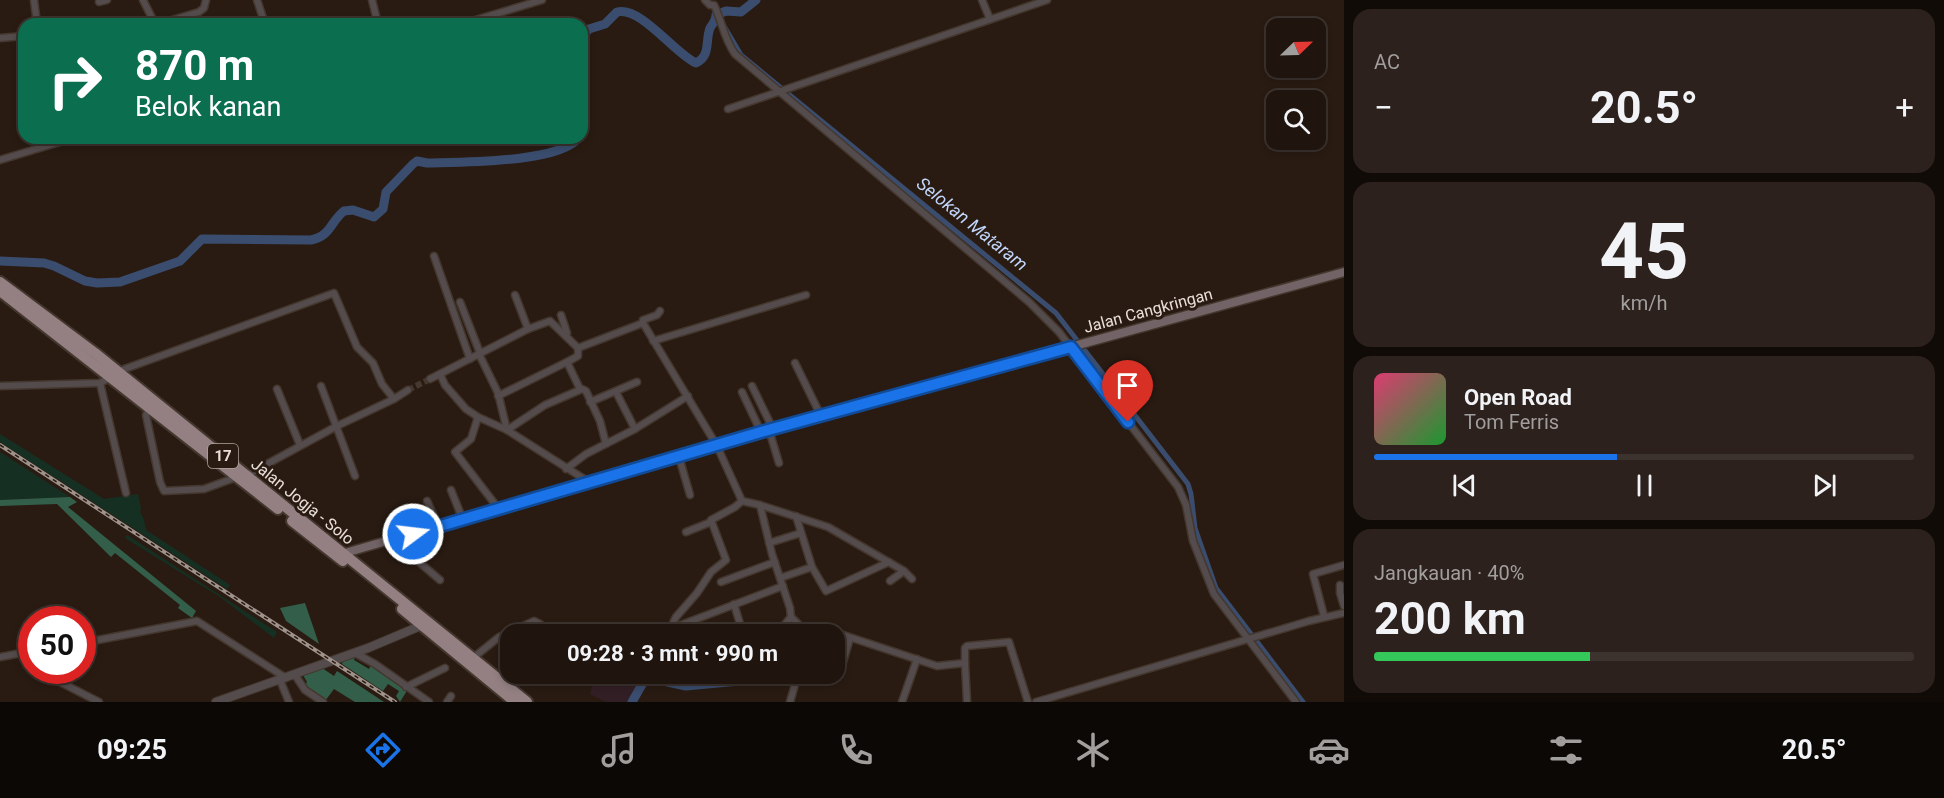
<!DOCTYPE html>
<html lang="id">
<head>
<meta charset="utf-8">
<style>
  body { margin:0; font-family:Roboto,sans-serif; background:#2c211c; color:#f1f3f6; height:100vh; display:flex; flex-direction:column; font-size:22px; white-space:nowrap }
  * { box-sizing:border-box; margin:0 }
  p { font-size:20px; color:#a19e9e }
  .icon { flex:none; width:33px; height:33px; fill:none; stroke:currentColor; stroke-width:2; stroke-linecap:round; stroke-linejoin:round }
  .map { position:relative; flex:1; overflow:hidden }
  .details { display:flex; flex-direction:column; gap:9px; padding:9px; background:#110b08; width:600px }
  .details>* { flex:none }
  .banner { position:absolute; left:18px; top:18px; width:570px; height:126px; border-radius:18px; box-shadow:0 3px 9px #0003,0 0 0 2px #3c332e; background:#0b6e4f; color:#fff; overflow:hidden }
  .needle { width:39px; rotate:67deg }
  .fabs { position:absolute; left:1266px; top:18px; display:grid; gap:12px }
  .fabs a { display:grid; place-items:center; width:60px; height:60px; border-radius:12px; background:#1f140e; box-shadow:0 3px 9px #0003,0 0 0 2px #3c332e; font-size:30px }
  .speed { position:absolute; left:18px; top:606px; display:flex; gap:12px; font-size:30px; font-weight:700; text-align:center }
  .speed>* { display:grid; place-content:center; width:78px; height:78px; border-radius:50%; background:#1f140e; box-shadow:0 3px 9px #0003,0 0 0 2px #3c332e; line-height:1 }
  .speed .limit { border:9px solid #d22; background:#fff; color:#111 }
  .pin { position:absolute; display:grid; place-items:center; width:51px; height:51px; color:#fff; margin:-62px -26px; border-radius:50% 50% 50% 0; rotate:-45deg; box-shadow:0 0 6px #0007 }
  .pin .icon { rotate:45deg }
  .me { position:absolute; width:66px; margin:-33px; rotate:75deg; stroke-linejoin:round; filter:drop-shadow(0 0 4px #0008) }
  .turn { display:flex; align-items:center; gap:21px; height:126px; padding:0 18px; font-size:27px }
  .turn .icon { width:78px; height:78px; stroke-width:2.5 }
  .turn b { display:block; font-size:42px; line-height:51px }
  .big { font-size:45px; font-weight:700; line-height:1.1 }
  .details .widget { flex:1; display:flex; flex-direction:column; justify-content:center; gap:9px; min-width:0; padding:0 21px; border-radius:18px; background:#2c211c }
  .details .dial { align-items:center; gap:0 }
  .dial b { font-size:78px; line-height:1 }
  .song { display:flex; align-items:center; gap:18px }
  .cover { width:72px; height:72px; border-radius:9px; background:linear-gradient(135deg,hsl(340 70% 55%),hsl(130 70% 35%)) }
  .played { height:6px; border-radius:3px; background:linear-gradient(90deg,#1a73e8 45%,#3c332e 45%) }
  .keys { display:flex; justify-content:space-around; direction:ltr }
  .heat { display:flex; justify-content:space-between; align-items:center; font-size:33px; direction:ltr }
  .charge { height:9px; border-radius:4px; background:linear-gradient(90deg,#34c759 40%,#3c332e 0) }
  .trip { position:absolute; left:500px; top:624px; width:345px; height:60px; border-radius:18px; background:#1f140e; box-shadow:0 3px 9px #0003,0 0 0 2px #3c332e; font-weight:700; line-height:60px; text-align:center }
  .tab-bar { display:flex; height:96px; justify-content:space-around; align-items:center; background:#0c0806; color:#a19e9e }
  .tab-bar .icon { width:42px; height:42px }
  .tab-bar .active { color:#1a73e8 }
  .tab-bar b { font-size:27px; color:#f1f3f6 }
  main { display:flex; flex:1; min-height:0 }
  .map>svg:first-child { display:block }
  .education { fill:#321f25 }
  .green { fill:#153023 }
  .forest { fill:#335f4a }
  .lines { fill:none; stroke-linecap:round; stroke-linejoin:round }
  .canal { stroke:#3a4d6e; stroke-width:5 }
  .river { stroke:#3a4d6e; stroke-width:9 }
  .minor-tunnel { stroke:#463930; stroke-width:6; stroke-dasharray:6 3; stroke-linecap:butt }
  .minor-casing { stroke:#44372e; stroke-width:9 }
  .tertiary-casing { stroke:#44372e; stroke-width:10 }
  .secondary-casing { stroke:#44372e; stroke-width:11 }
  .trunk-casing { stroke:#44372e; stroke-width:14 }
  .minor { stroke:#544b4c; stroke-width:6 }
  .tertiary { stroke:#544b4c; stroke-width:8 }
  .secondary { stroke:#726466; stroke-width:8 }
  .trunk { stroke:#948083; stroke-width:10 }
  .rail-casing { stroke:#9e928b; stroke-width:4 }
  .rail { stroke:#291b12; stroke-width:1.5; stroke-dasharray:4.5; stroke-linecap:butt }
  .route-casing { stroke:#114b97; stroke-width:15 }
  .route { stroke:#1a73e8; stroke-width:10 }
  .labels { text-anchor:middle; stroke-width:6; stroke-linejoin:round; paint-order:stroke }
  .shield { fill:#291b12; stroke:#b0a59e; stroke-width:1.5 }
  .shield-label { font-size:15px; font-weight:bold; fill:#eae0da }
  .street-label { font-size:16px; fill:#eae0da; stroke:#291b12 }
  .water-label { font-size:18px; font-style:italic; fill:#c0d5f9; stroke:#291b12 }
</style>
</head>
<body>
<main>
<div class="map">
<svg width="1344" height="702" viewBox="0 0 1344 702">
  <rect width="100%" height="100%" fill="#291b12"/>
  <path class="education" d="M595 674H646L631 702H606L590 694Z"/>
  <g class="green">
    <path d="M0 434 104 499 138 494 141 508 140 511 144 520 146 530 230 585 227 589 0 442Z"/>
    <path d="M0 452 70 497 0 500Z"/>
    <path d="M127 535 277 632 274 638 220 597 125 538Z"/>
  </g>
  <g class="forest">
    <path d="M70 497 77 502 68 507 196 611 192 618 178 608 180 605 115 553 111 557 57 504 0 506V500Z"/>
    <path d="M305 603 319 644 286 621 280 608Z"/>
    <path d="M353 656 355 657 354 660 369 669 371 664 408 689 400 702 396 696 399 691 388 684 383 691 342 664 343 660Z"/>
    <path d="M322 668 334 676 337 671 384 702H355L334 689 325 701 304 687 307 682 303 675Z"/>
  </g>
  <g class="lines">
    <path class="canal" d="M724 26 741 55 1056 313 1188 484 1191 494 1195 528 1216 588 1303 702"/>
    <g class="river">
      <path d="M582 37 589 29 605 24 617 12C641 6 674 53 696 63 711 56 705 41 710 28 713 23 716 21 716 15L726 11 741 12 756 0"/>
      <path d="M0 261 44 263 54 266 85 281 97 283 120 282 180 261 202 239 311 240C331 236 330 222 344 211L353 210 374 217 383 209 386 192 413 164 417 161 427 163C459 162 560 163 578 138"/>
      <path d="M788 634 797 623"/>
      <path d="M632 702 644 681 654 679 686 686 760 679 768 674"/>
    </g>
    <path class="minor-tunnel" d="M408 390 430 379"/>
    <g class="minor-casing">
      <g id="minor">
        <path d="M34 0 37 24"/>
        <path d="M143 0 155 24"/>
        <path d="M257 0 265 24"/>
        <path d="M372 0 378 24"/>
        <path d="M705 0 710 5H714C722 21 724 39 735 54L1029 302 1059 332 1178 487 1186 505 1193 541 1214 594 1296 702"/>
        <path d="M982 0 990 19"/>
        <path d="M99 2 107 0"/>
        <path d="M159 24 199 12 204 8 206 0"/>
        <path d="M462 24 542 0"/>
        <path d="M0 38 24 36"/>
        <path d="M728 109 1047 0"/>
        <path d="M0 160 73 138"/>
        <path d="M434 256 470 359"/>
        <path d="M515 295 528 329"/>
        <path d="M460 302 480 353"/>
        <path d="M561 315 567 333 566 336"/>
        <path d="M643 323 717 446 742 501"/>
        <path d="M653 341 806 295"/>
        <path d="M578 348 643 323V320L657 315 660 311"/>
        <path d="M479 354 498 393 507 430"/>
        <path d="M795 363 821 416"/>
        <path d="M119 371 334 293 357 347 373 363 382 384 394 399"/>
        <path d="M440 374 445 385 466 409 478 417 507 430 589 482"/>
        <path d="M430 379 528 329 550 321 578 348V356L567 362 580 389"/>
        <path d="M100 383 126 493"/>
        <path d="M0 386 100 383 111 377"/>
        <path d="M321 386 355 476"/>
        <path d="M752 386 773 429"/>
        <path d="M277 389 300 445"/>
        <path d="M616 392 635 429"/>
        <path d="M742 392 761 432"/>
        <path d="M498 396 567 362"/>
        <path d="M590 402 637 382"/>
        <path d="M150 408 146 415 160 482 164 491 204 489 237 477"/>
        <path d="M478 417 471 439 455 452 498 508"/>
        <path d="M507 430 545 405 582 389 586 391 600 421 606 444"/>
        <path d="M769 430 779 463"/>
        <path d="M679 457 690 495"/>
        <path d="M566 469 586 454 635 429 688 396"/>
        <path d="M247 475 337 426 394 399 408 390"/>
        <path d="M451 490 463 520"/>
        <path d="M427 501 439 527"/>
        <path d="M742 501 760 505 828 527 904 571 912 579"/>
        <path d="M760 505 772 554 790 608 791 617 808 634"/>
        <path d="M796 516 812 567 826 591 889 562"/>
        <path d="M686 532 711 522"/>
        <path d="M393 540 440 580"/>
        <path d="M769 543 801 533"/>
        <path d="M780 578 812 567"/>
        <path d="M890 581 904 571"/>
        <path d="M721 582 775 562"/>
        <path d="M1340 585V593L1344 606"/>
        <path d="M734 604 743 634"/>
        <path d="M1324 616 1313 574 1344 565"/>
        <path d="M673 628 783 586"/>
        <path d="M675 634 673 623 676 617 697 593 711 572 726 560 711 520 735 507 742 501"/>
        <path d="M774 634 781 629 791 617"/>
        <path d="M816 634 819 632 828 630 937 666 965 663V648L967 646 1009 642 1028 702"/>
        <path d="M82 643 197 621 286 678"/>
        <path d="M355 653 375 664 429 702"/>
        <path d="M0 657 32 651"/>
        <path d="M473 658 499 637 534 621 540 624 545 634"/>
        <path d="M843 662 850 638"/>
        <path d="M965 663 967 702"/>
        <path d="M565 674 567 677"/>
        <path d="M295 675 305 690 323 702"/>
        <path d="M56 680 99 702"/>
        <path d="M280 680 289 702"/>
        <path d="M406 687 445 668"/>
        <path d="M447 702 451 696"/>
        <path d="M790 702 798 674"/>
        <path d="M902 702 917 659"/>
        <path d="M1036 702 1309 621 1344 613"/>
      </g>
    </g>
    <g class="tertiary-casing">
      <path id="tertiary" d="M216 702 368 648 425 624"/>
    </g>
    <g class="secondary-casing">
      <path id="secondary" d="M342 557 345 553 761 432 1344 272"/>
    </g>
    <g class="trunk-casing">
      <g id="trunk">
        <path d="M0 282 95 353 527 702"/>
        <path d="M0 291 278 509"/>
        <path d="M292 521 343 561"/>
        <path d="M402 609 515 702"/>
      </g>
    </g>
    <use href="#minor" class="minor"/>
    <use href="#tertiary" class="tertiary"/>
    <use href="#secondary" class="secondary"/>
    <use href="#trunk" class="trunk"/>
    <g class="rail-casing">
      <path id="rail" d="M0 445 395 702"/>
    </g>
    <use href="#rail" class="rail"/>
  </g>
  <g class="lines">
    <g class="route-casing">
      <path id="route" d="M413 534 761 432 1071 347 1128 422"/>
    </g>
    <use href="#route" class="route"/>
  </g>
  <g class="labels">
    <rect class="shield" x="208" y="444" width="30" height="24" rx="4.5"/>
    <g class="shield-label">
      <text x="223" y="461">17</text>
    </g>
    <g class="street-label">
      <text transform="translate(1148 310) rotate(-15)" y="6">Jalan Cangkringan</text>
      <text transform="translate(303 501) rotate(39)" y="6">Jalan Jogja - Solo</text>
    </g>
    <g class="water-label">
      <text transform="translate(972 224) rotate(39)" y="6">Selokan Mataram</text>
    </g>
  </g>
</svg>
<div class="fabs">
<a><svg class="needle" viewBox="-14 -14 28 28"><path d="M0-13l5 13h-10z" fill="#e53935"/><path d="M0 13l5-13h-10z" fill="#a19e9e"/></svg></a>
<a><svg class="icon" aria-label="search" viewBox="0 0 24 24"><circle cx="10" cy="10" r="6"/><path d="M15 15l6 6"/></svg></a>
</div>
<div class="speed"><div class="limit">50</div></div>
<div class="pin" style="left:1128px;top:422px;background:#d93025"><svg class="icon" aria-label="arrive" viewBox="0 0 24 24"><path d="M6 21V4h12l-3 4 3 4H6"/></svg></div>
<svg class="me" style="left:413px;top:534px" viewBox="-20 -20 40 40"><circle r="17" fill="#1a73e8" stroke="#fff" stroke-width="3"/><path d="M0-11L8 9 0 5-8 9z" fill="#fff"/></svg>
<div class="trip">09:28 · 3 mnt · 990 m</div>
<div class="banner">
<div class="turn"><svg class="icon" aria-label="right" viewBox="0 0 24 24"><path d="M7 20v-9h11M14 6l5 5-5 5"/></svg><div><b>870 m</b>Belok kanan</div></div>
</div>
</div>
<section class="details">
<div class="widget"><p>AC</p>
<div class="heat"><a>−</a><b class="big">20.5°</b><a>+</a></div>
</div>
<div class="widget dial"><b>45</b><p>km/h</p></div>
<div class="widget">
<div class="song"><i class="cover"></i><div><b>Open Road</b><p>Tom Ferris</p></div></div>
<div class="played"></div>
<div class="keys"><svg class="icon" aria-label="previous" viewBox="0 0 24 24"><path d="M18 5L8 12l10 7zM5 5v14"/></svg><svg class="icon" aria-label="pause" viewBox="0 0 24 24"><path d="M8 5v14M16 5v14"/></svg><svg class="icon" aria-label="next" viewBox="0 0 24 24"><path d="M6 5l10 7-10 7zM19 5v14"/></svg></div>
</div>
<div class="widget"><p>Jangkauan · 40%</p><b class="big">200 km</b><div class="charge"></div></div>
</section>
</main>
<nav class="tab-bar">
<b>09:25</b>
<svg class="icon active" aria-label="directions" viewBox="0 0 24 24"><path d="M12 3l9 9-9 9-9-9zM9 14v-3h6M13 9l2 2-2 2"/></svg>
<svg class="icon" aria-label="music" viewBox="0 0 24 24"><path d="M9 18V5l10-2v13"/><circle cx="6" cy="18" r="3"/><circle cx="16" cy="16" r="3"/></svg>
<svg class="icon" aria-label="phone" viewBox="0 0 24 24"><path d="M5 4h4l2 5-3 2q2 4 5 5l2-3 5 2v4C11 20 4 13 5 4z"/></svg>
<svg class="icon" aria-label="climate" viewBox="0 0 24 24"><path d="M12 3v18M4 7l16 10M4 17L20 7"/></svg>
<svg class="icon" aria-label="car" viewBox="0 0 24 24"><path d="M5 17H2v-5l4-1 3-4h7l3 4 3 1v5h-3M9 17h6M6 11h13"/><circle cx="7" cy="17" r="2"/><circle cx="17" cy="17" r="2"/></svg>
<svg class="icon" aria-label="filters" viewBox="0 0 24 24"><path d="M4 7h16M4 17h16"/><circle cx="9" cy="7" r="2"/><circle cx="15" cy="17" r="2"/></svg>
<b>20.5°</b>
</nav>
</body>
</html>
